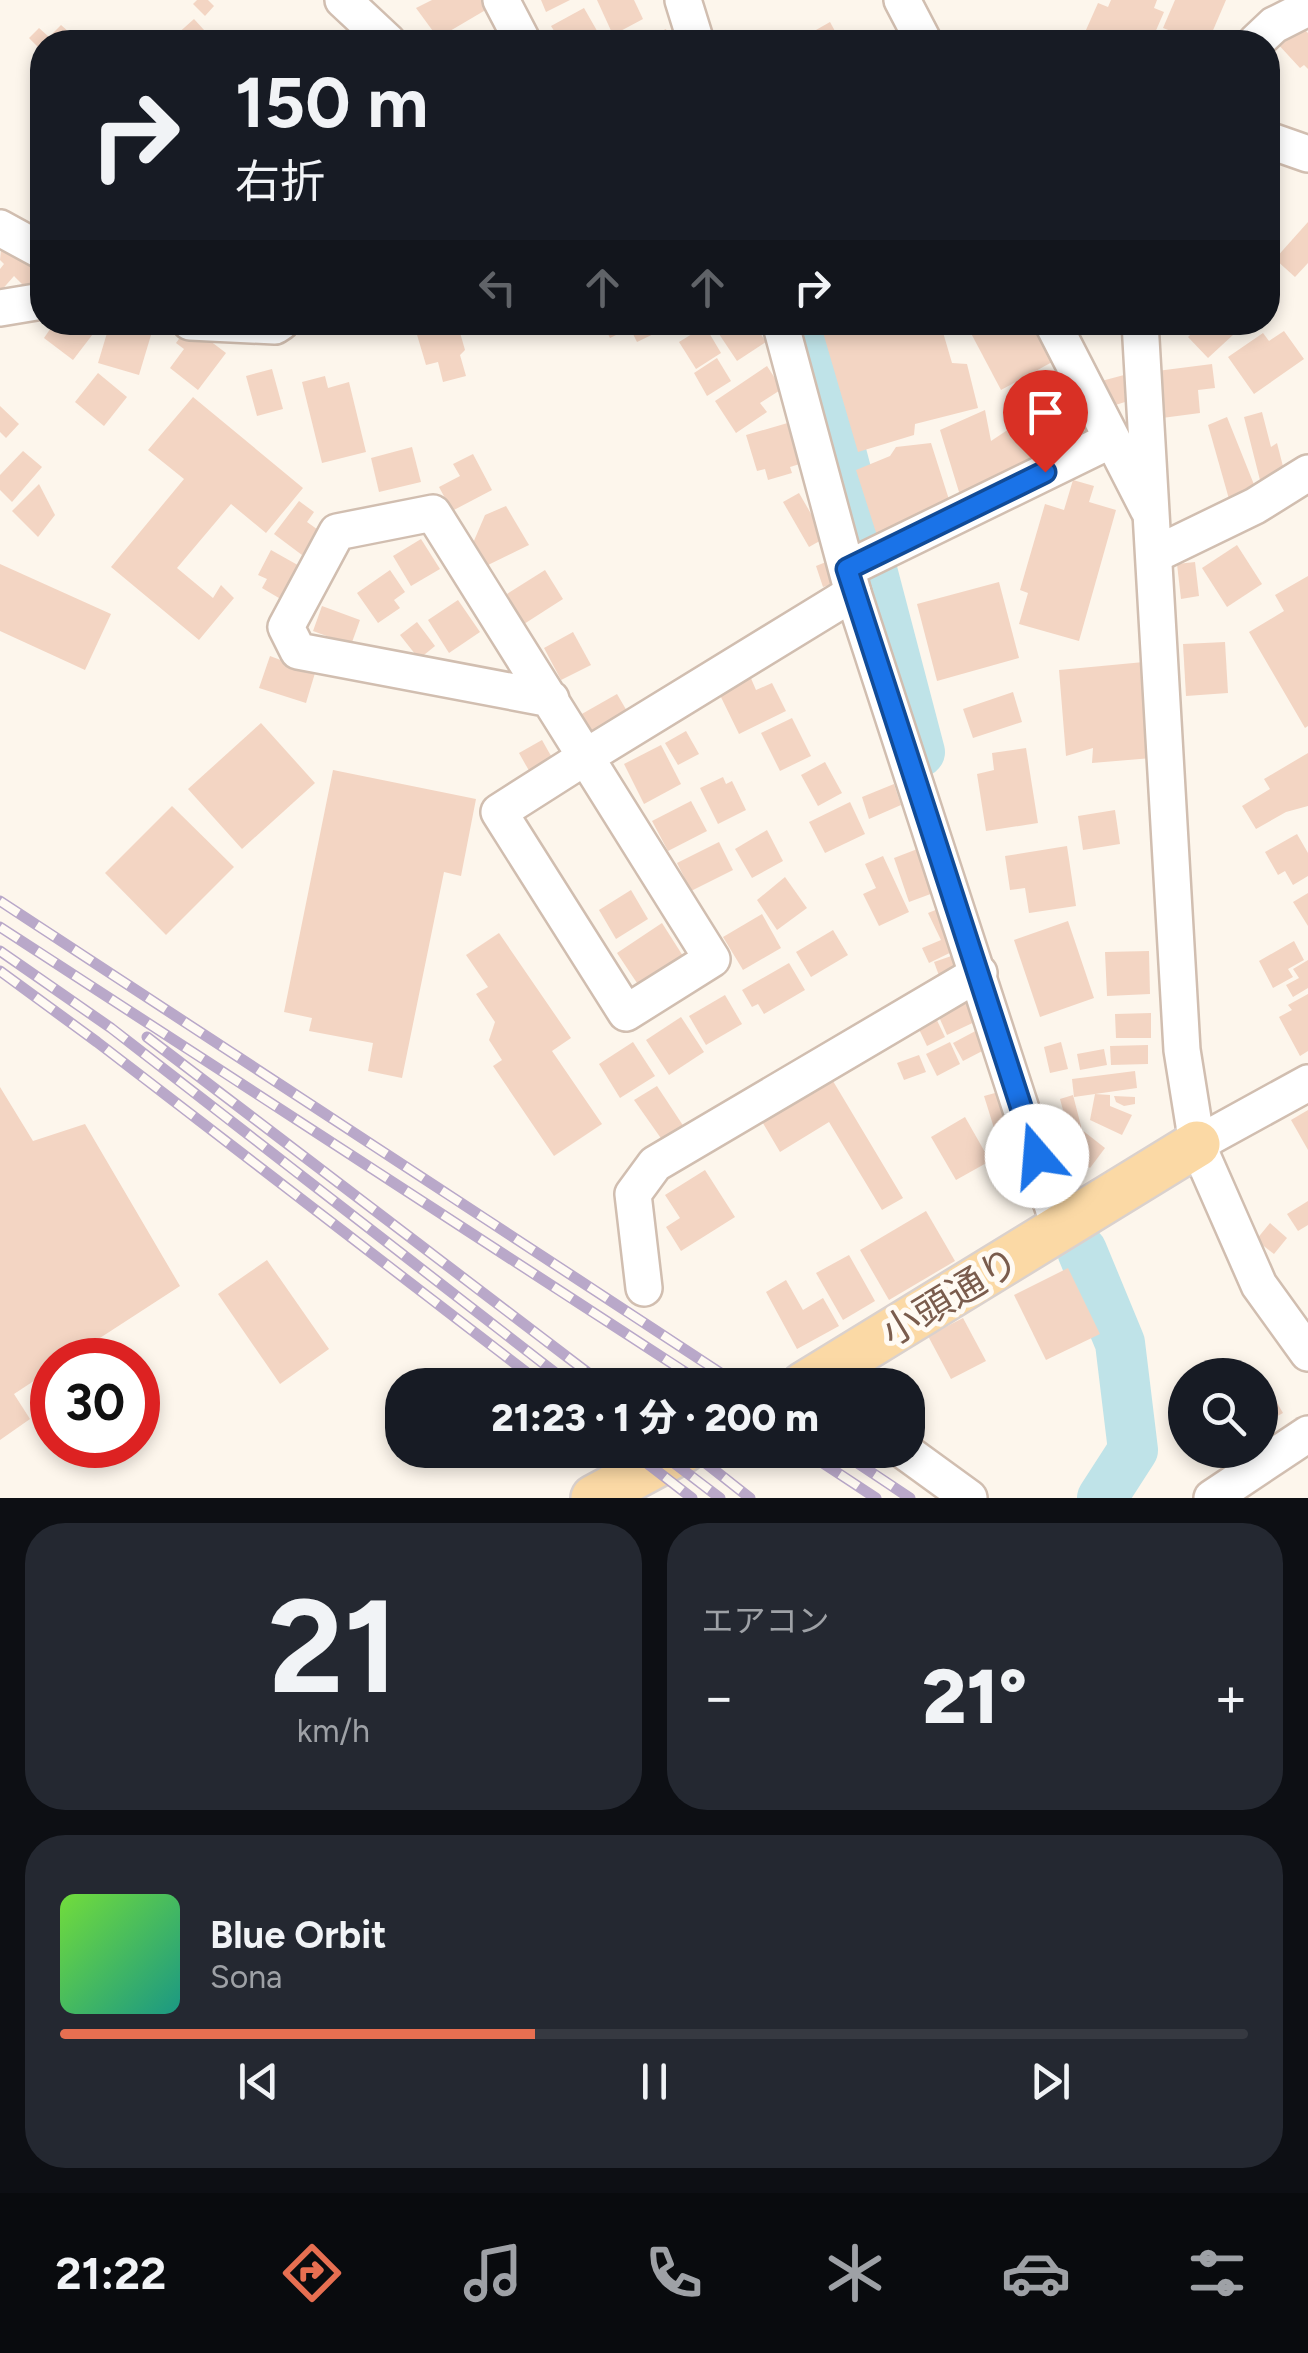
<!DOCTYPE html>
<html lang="ja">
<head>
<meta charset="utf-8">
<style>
  body { margin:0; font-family:Figtree,"Noto Sans JP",sans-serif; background:#242831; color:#f1f3f6; height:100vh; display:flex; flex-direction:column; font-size:38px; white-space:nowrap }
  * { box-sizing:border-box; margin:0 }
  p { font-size:32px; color:#9ea1a6 }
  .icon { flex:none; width:55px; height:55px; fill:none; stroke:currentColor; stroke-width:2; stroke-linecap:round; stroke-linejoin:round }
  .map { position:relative; height:1498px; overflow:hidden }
  .panel { display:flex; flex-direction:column; gap:25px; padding:25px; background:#0d0f14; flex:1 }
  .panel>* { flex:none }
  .top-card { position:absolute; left:30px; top:30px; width:1250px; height:305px; border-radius:40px; box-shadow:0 5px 15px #0003; background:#171b24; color:#f1f3f6; overflow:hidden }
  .tools { position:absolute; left:1168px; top:1358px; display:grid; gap:20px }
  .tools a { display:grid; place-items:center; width:110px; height:110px; border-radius:50%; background:#171b24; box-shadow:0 5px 15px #0003; font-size:50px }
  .speed { position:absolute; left:30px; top:1338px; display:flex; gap:20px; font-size:50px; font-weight:700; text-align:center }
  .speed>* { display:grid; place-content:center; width:130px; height:130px; border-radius:50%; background:#171b24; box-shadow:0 5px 15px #0003; line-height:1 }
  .speed .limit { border:15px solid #d22; background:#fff; color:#111 }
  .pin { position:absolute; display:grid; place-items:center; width:85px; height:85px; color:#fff; margin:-102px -42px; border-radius:50% 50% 50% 0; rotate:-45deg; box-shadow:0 0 10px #0007 }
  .pin .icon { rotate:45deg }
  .me { position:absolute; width:110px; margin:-55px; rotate:342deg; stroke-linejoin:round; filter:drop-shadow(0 0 8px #0008) }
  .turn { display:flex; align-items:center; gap:35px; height:210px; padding:0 40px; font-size:45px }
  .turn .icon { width:130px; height:130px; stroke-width:2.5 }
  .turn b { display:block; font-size:70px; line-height:85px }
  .lanes { display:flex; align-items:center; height:95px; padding:0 40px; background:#0003; justify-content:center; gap:50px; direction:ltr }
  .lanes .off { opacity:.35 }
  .big { font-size:75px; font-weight:800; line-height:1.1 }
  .panel .tile { flex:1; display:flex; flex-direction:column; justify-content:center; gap:15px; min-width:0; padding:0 35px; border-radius:40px; background:#242831 }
  .panel .dial { align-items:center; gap:0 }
  .dial b { font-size:130px; line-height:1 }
  .song { display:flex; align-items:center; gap:30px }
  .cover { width:120px; height:120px; border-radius:15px; background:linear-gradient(135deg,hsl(100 70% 55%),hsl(170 70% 35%)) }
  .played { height:10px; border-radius:5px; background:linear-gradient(90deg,#e76f51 40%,#363941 40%) }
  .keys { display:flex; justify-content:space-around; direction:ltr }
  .heat { display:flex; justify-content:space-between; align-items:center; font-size:55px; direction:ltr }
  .panel .tiles { flex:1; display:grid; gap:25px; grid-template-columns:1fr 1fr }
  .tile:last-child { grid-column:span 2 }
  .trip { position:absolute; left:385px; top:1368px; width:540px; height:100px; border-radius:40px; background:#171b24; box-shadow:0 5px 15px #0003; font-weight:800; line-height:100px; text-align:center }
  .menu { display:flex; height:160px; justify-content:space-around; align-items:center; background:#090b0e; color:#9ea1a6 }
  .menu .icon { width:70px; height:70px }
  .menu .active { color:#e76f51 }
  .menu b { font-size:45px; color:#f1f3f6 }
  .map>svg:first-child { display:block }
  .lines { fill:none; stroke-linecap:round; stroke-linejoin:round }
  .river { stroke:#bfe3e8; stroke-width:50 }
  .building { fill:#f3d5c3 }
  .minor-casing { stroke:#d1beb0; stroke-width:40 }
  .major-casing { stroke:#dad1cd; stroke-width:50 }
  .minor { stroke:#fff; stroke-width:35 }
  .major { stroke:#fbd9a5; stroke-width:45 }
  .rail-casing { stroke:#b9a8c9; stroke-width:11 }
  .rail { stroke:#fffaf3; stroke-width:8; stroke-dasharray:22; stroke-linecap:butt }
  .route-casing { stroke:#114b97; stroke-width:25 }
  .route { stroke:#1a73e8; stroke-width:18 }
  .labels { text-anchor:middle; stroke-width:10; stroke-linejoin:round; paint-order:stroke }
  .street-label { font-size:38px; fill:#7a5c4d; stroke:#fffaf3 }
</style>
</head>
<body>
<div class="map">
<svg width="1308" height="1498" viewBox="0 0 1308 1498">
  <rect width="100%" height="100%" fill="#fdf6ec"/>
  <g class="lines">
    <g class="river">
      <path d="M807 322 920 752"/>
      <path d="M1082 1251 1120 1343 1133 1450 1102 1498"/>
    </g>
  </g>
  <g class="building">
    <path d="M197 0H208L214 6 205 16 193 4Z"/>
    <path d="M432 0H485L489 8 438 38 416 8Z"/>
    <path d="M541 0H570L546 12Z"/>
    <path d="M597 0H634L643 19 613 35Z"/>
    <path d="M1111 0H1157L1154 8 1164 12 1151 42 1133 34 1130 42H1116L1086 30 1098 3 1108 7Z"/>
    <path d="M1175 0H1226L1208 42H1199L1163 28Z"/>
    <path d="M584 8 600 36 588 42H561L551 26Z"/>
    <path d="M194 19 215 42H181L175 36Z"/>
    <path d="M830 22 841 42H804L802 38Z"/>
    <path d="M1297 22 1308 33V69L1304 65 1300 68 1276 42Z"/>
    <path d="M61 25 80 42H42V51L29 38 39 28 49 37Z"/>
    <path d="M666 29 670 42H637Z"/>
    <path d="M1308 222V263L1295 277 1275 259Z"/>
    <path d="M2 238 39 272 26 288 14 276 0 292V269L4 264 0 260Z"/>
    <path d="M55 322H86L96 330 73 360 44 338Z"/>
    <path d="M435 322H457L465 350 460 355 466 376 443 382 438 362 426 365 415 328Z"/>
    <path d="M602 322H661L664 329 637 342 630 328 610 338Z"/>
    <path d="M711 322H753L766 342 737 361Z"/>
    <path d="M820 322H940L952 363 967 364 978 408 915 424 914 435 858 452Z"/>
    <path d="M965 322H1033L1054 361 1001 390Z"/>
    <path d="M1204 322H1247L1208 358 1188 337Z"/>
    <path d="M110 323 151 335 139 375 98 363Z"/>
    <path d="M189 325 226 353 198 390 170 368 184 349 176 343Z"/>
    <path d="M705 326 721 353 696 369 679 342Z"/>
    <path d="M1284 331 1304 359 1254 394 1228 357 1263 333 1269 341Z"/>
    <path d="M717 358 731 381 707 396 694 373Z"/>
    <path d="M1212 364 1215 388 1198 390 1200 413 1162 418 1157 371Z"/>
    <path d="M767 366 782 389 760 403 767 412 736 433 715 401Z"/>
    <path d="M272 369 283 409 257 416 246 376Z"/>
    <path d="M98 373 127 397 104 426 75 402Z"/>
    <path d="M1124 375 1125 402 1106 408 1094 383Z"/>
    <path d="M325 376 328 388 349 382 366 452 322 463 302 382Z"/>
    <path d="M1069 389 1091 436 1053 453 1033 408Z"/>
    <path d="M193 397 303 488 266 533 231 504 177 568 213 598 221 585 234 598 199 640 111 567 184 479 148 450Z"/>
    <path d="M0 406 19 424 6 438 0 432Z"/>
    <path d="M985 410 991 441 1030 415 1044 455 963 505 940 430Z"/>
    <path d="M1262 412 1271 447 1277 443 1286 478 1261 484 1244 417Z"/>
    <path d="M1227 417 1255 487 1229 499 1208 425Z"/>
    <path d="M791 422 803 463 790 467 792 473 768 480 765 469 757 471 746 435Z"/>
    <path d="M931 443 952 509 880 545 856 470 890 456 896 447Z"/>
    <path d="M412 447 421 482 379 492 371 458Z"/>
    <path d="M23 451 42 467 12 502 0 490V475Z"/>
    <path d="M473 454 492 490 452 511 439 487 460 476 453 464Z"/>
    <path d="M1073 480 1094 486 1089 502 1116 510 1079 641 1019 624 1028 593 1020 590 1045 504 1064 510Z"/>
    <path d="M39 484 55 515 38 537 12 511Z"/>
    <path d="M799 493 825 538 809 547 783 502Z"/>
    <path d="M299 501 314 512 307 522 321 532 302 555 274 534Z"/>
    <path d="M506 506 529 545 486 566 473 543 485 515Z"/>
    <path d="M421 539 440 569 411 586 393 556Z"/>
    <path d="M1237 545 1262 584 1227 607 1202 568Z"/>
    <path d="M271 550 303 568 284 601 262 588 267 579 258 575Z"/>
    <path d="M826 562 833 584 823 587 816 566Z"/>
    <path d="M1195 562 1199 596 1181 599 1177 564Z"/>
    <path d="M0 564 111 614 85 670 0 631Z"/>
    <path d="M390 570 405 592 394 600 400 608 378 623 357 593Z"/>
    <path d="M545 570 563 599 524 624 507 594Z"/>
    <path d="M1308 576V726L1305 728 1249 632 1284 611 1275 595Z"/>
    <path d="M999 582 1019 658 937 681 917 604Z"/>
    <path d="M458 600 480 632 449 653 428 620Z"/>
    <path d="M322 606 360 620 351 645 313 631Z"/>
    <path d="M417 622 435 646 419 659 400 635Z"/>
    <path d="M573 632 591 665 561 680 544 648Z"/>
    <path d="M1225 642 1228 693 1186 696 1183 644Z"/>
    <path d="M270 656 315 673 306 703 259 688Z"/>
    <path d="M1144 662 1152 758 1092 763 1093 748 1066 756 1059 670Z"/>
    <path d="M750 676 756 690 772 683 786 711 739 734 718 691Z"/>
    <path d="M1013 692 1022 722 973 738 963 709Z"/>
    <path d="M617 694 631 718 593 739 580 715Z"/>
    <path d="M792 718 811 756 780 771 761 733Z"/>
    <path d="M261 723 315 783 242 849 188 789Z"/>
    <path d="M686 731 699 754 678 765 665 743Z"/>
    <path d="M542 740 555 763 532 776 519 753Z"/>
    <path d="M661 745 681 784 644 804 624 764Z"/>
    <path d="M1026 748 1038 823 986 831 977 774 994 770 992 753Z"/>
    <path d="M1308 753V806L1286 812 1256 829 1242 806 1270 789 1264 779Z"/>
    <path d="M825 762 842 793 818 806 801 775Z"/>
    <path d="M333 770 476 799 461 876 444 872 402 1078 368 1071 373 1043 309 1031 312 1018 284 1012Z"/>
    <path d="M723 777 726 784 732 781 746 810 718 824 700 788Z"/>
    <path d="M894 784 901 805 869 819 862 797Z"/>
    <path d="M691 801 707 831 668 851 652 821Z"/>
    <path d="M850 802 865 834 825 853 809 822Z"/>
    <path d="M172 806 234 867 166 935 105 873Z"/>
    <path d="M1115 810 1120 844 1083 850 1078 816Z"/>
    <path d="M767 830 783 861 752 878 735 849Z"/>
    <path d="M1297 834 1308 853V876L1293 885 1285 871 1278 875 1265 852Z"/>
    <path d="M719 842 733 870 691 891 677 863Z"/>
    <path d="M1067 846 1076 906 1029 913 1025 888 1010 890 1005 856Z"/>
    <path d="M920 848 936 892 909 902 894 858Z"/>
    <path d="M883 856 909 912 879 926 863 894 876 888 865 864Z"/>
    <path d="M785 877 807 908 777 930 757 900Z"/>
    <path d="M631 890 648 919 616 939 599 910Z"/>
    <path d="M1308 893V926L1293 902Z"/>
    <path d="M943 907 962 947 929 963 922 948 941 940 928 913Z"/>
    <path d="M762 914 781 948 743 970 723 937Z"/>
    <path d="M1068 921 1094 998 1040 1017 1014 940Z"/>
    <path d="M662 923 683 956 639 986 617 953Z"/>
    <path d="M833 930 848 955 811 977 796 952Z"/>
    <path d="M499 933 571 1038 552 1051 602 1124 554 1156 493 1066 502 1060 489 1040 495 1022 476 994 488 987 466 955Z"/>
    <path d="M1294 941 1304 960 1288 969 1293 977 1273 988 1259 961Z"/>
    <path d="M1149 951 1150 994 1107 996 1105 952Z"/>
    <path d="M960 953 967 972 941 981 934 962Z"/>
    <path d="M1308 960V988L1293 997 1286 985 1299 978 1293 969Z"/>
    <path d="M789 963 805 990 764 1014 758 1004 752 1007 742 990Z"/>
    <path d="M971 994 983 1018 947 1035 936 1010Z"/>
    <path d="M1308 994V1051L1300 1056 1279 1017 1292 1010 1288 1005Z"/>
    <path d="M725 995 742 1024 706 1045 689 1016Z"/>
    <path d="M933 1012 945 1037 927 1046 915 1021Z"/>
    <path d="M1151 1013V1038H1116L1115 1014Z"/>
    <path d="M681 1017 704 1052 669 1075 646 1040Z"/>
    <path d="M981 1028 990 1047 963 1061 953 1043Z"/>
    <path d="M633 1042 655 1076 620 1098 599 1064Z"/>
    <path d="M950 1042 960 1064 937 1076 926 1054Z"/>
    <path d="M1061 1042 1068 1069 1050 1073 1044 1047Z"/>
    <path d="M1148 1045V1064L1111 1065 1110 1046Z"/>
    <path d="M1104 1049 1107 1065 1080 1070 1077 1054Z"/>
    <path d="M919 1055 926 1072 904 1080 897 1063Z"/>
    <path d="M1135 1071 1137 1088 1074 1097 1072 1079Z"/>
    <path d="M830 1076 903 1198 882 1210 829 1122 780 1152 760 1118Z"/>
    <path d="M657 1086 686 1130 665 1144 634 1100Z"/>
    <path d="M0 1087 33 1141 85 1124 180 1286 66 1360H52V1369L14 1394 30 1419 0 1440Z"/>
    <path d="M1006 1090 1021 1138 999 1144 984 1096Z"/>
    <path d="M1095 1094 1110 1095V1106L1132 1115 1122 1135 1090 1120Z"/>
    <path d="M1073 1095 1082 1130 1105 1148 1090 1168 1076 1157 1060 1099Z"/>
    <path d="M1114 1096 1135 1097V1104L1124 1106 1116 1102Z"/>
    <path d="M1308 1110V1150L1291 1120Z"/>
    <path d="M965 1117 990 1161 956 1180 931 1137Z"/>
    <path d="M1025 1154 1035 1186 1009 1194 999 1162Z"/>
    <path d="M705 1170 735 1217 681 1251 666 1227 680 1218 665 1195Z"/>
    <path d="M1308 1201V1225L1298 1231 1287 1214Z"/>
    <path d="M926 1211 955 1261 889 1300 860 1250Z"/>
    <path d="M1270 1223 1287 1238 1274 1254 1256 1240Z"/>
    <path d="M849 1255 875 1301 843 1320 816 1273Z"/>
    <path d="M267 1260 329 1349 280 1384 218 1294Z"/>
    <path d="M1068 1268 1100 1334 1046 1360 1014 1295Z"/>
    <path d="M786 1280 803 1310 823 1298 839 1326 797 1349 766 1292Z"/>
    <path d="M963 1318 986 1361 951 1379 928 1336Z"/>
    <path d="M1266 1384 1283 1413 1260 1426V1388Z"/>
  </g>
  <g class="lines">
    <g class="minor-casing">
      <g id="minor">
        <path d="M343 0 388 42"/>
        <path d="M501 0 523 42"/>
        <path d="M683 0 696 42"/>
        <path d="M902 0 924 42"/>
        <path d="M1256 42 1274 25 1308 8"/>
        <path d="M1268 140 1308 154"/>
        <path d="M0 228 42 251"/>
        <path d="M0 308 42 301"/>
        <path d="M190 322 275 326 281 322"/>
        <path d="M780 322 853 593 1060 1229"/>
        <path d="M1052 322 1148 509"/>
        <path d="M1140 322 1182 1050 1197 1144 1259 1285 1308 1353"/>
        <path d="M1156 554 1255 506 1308 473"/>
        <path d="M847 569 1111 440"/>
        <path d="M551 699 298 651 286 627 337 532 433 513 712 959 626 1013 499 812 587 756 853 593"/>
        <path d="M1197 1144 1308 1083"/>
        <path d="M644 1288 633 1194 655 1164 979 973"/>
        <path d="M903 1450 969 1498"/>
        <path d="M1212 1498 1308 1434"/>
      </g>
    </g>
    <g class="major-casing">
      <g id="major">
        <path d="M804 1385 1197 1144"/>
        <path d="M594 1498 683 1450"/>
      </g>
    </g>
    <use href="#minor" class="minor"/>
    <use href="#major" class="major"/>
    <g class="rail-casing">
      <g id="rail">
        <path d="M0 901 739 1385"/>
        <path d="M0 927 705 1385"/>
        <path d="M0 951 111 1028 571 1385"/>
        <path d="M0 971 97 1042 543 1385"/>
        <path d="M147 1037 604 1385"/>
        <path d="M630 1450 692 1498"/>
        <path d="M657 1450 720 1498"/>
        <path d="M689 1450 750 1498"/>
        <path d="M803 1450 876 1498"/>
        <path d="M838 1450 910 1498"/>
      </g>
    </g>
    <use href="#rail" class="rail"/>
  </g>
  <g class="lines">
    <g class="route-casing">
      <path id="route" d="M1037 1156 847 569 1045 472"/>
    </g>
    <use href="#route" class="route"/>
  </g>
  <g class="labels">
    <g class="street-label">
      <text transform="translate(950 1297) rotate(-31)" y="13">小頭通り</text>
    </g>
  </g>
</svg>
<div class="tools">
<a><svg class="icon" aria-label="search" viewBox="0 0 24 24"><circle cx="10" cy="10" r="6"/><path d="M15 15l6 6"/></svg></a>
</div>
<div class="speed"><div class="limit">30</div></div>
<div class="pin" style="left:1045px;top:472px;background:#d93025"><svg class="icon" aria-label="arrive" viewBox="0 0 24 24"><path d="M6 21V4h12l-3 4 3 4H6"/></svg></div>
<svg class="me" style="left:1037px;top:1156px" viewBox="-20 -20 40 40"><circle r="19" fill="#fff"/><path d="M0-13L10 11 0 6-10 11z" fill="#1a73e8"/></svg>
<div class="trip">21:23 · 1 分 · 200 m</div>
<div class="top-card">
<div class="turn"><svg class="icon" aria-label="right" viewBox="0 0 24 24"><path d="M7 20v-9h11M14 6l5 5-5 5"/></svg><div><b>150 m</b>右折</div></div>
<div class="lanes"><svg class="icon off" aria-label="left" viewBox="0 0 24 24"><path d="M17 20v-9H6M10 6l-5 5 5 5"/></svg><svg class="icon off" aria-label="ahead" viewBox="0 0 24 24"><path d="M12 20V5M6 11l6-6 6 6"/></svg><svg class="icon off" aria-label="ahead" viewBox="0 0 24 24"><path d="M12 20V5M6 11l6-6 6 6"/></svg><svg class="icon" aria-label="right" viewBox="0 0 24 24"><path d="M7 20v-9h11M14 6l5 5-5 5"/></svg></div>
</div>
</div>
<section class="panel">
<div class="tiles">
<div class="tile dial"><b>21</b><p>km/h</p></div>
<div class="tile"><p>エアコン</p>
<div class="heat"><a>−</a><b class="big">21°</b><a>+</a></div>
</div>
<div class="tile">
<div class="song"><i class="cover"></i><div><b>Blue Orbit</b><p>Sona</p></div></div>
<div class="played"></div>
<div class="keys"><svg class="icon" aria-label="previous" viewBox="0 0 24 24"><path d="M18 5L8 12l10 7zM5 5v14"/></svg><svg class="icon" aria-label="pause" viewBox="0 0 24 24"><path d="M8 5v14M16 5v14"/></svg><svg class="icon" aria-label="next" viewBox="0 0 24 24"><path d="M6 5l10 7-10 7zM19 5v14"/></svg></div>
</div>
</div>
</section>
<nav class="menu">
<b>21:22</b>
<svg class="icon active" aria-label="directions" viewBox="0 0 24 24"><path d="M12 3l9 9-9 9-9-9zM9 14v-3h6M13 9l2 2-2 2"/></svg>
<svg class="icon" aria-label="music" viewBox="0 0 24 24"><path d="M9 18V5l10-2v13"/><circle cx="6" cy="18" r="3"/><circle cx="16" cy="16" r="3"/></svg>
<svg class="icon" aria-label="phone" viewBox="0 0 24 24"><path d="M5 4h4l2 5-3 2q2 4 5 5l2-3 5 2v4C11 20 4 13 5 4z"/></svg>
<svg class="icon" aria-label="climate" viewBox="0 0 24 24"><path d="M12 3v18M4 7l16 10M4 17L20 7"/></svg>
<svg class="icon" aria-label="car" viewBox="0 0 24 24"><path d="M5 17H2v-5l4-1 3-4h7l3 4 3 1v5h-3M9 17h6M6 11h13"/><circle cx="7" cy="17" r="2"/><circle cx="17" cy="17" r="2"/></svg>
<svg class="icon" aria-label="filters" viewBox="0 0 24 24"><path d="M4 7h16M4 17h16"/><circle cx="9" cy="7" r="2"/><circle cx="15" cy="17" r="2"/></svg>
</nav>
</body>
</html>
